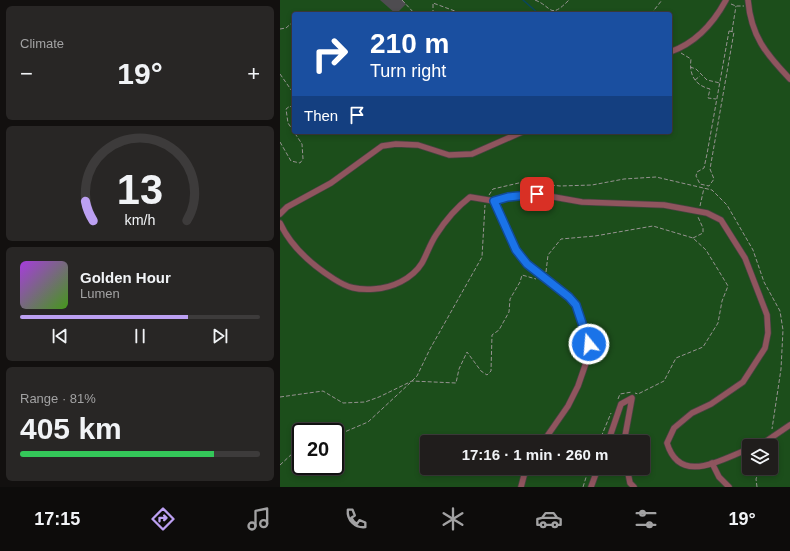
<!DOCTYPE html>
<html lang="en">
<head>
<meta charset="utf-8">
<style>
  body { margin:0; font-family:Arial,sans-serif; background:#282625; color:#f1f3f6; height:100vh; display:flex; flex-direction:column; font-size:15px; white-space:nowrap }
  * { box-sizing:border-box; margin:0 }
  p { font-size:13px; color:#a2a2a3 }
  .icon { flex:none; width:22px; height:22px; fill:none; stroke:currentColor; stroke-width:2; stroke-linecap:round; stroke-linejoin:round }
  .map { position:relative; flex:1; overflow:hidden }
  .details { display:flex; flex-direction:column; gap:6px; padding:6px; background:#12100f; width:280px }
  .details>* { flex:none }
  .banner { position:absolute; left:12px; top:12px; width:380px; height:122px; border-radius:4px; box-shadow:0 2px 6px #0003,0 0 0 1px #3d3b3b; background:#1a4fa0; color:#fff; overflow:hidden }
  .fabs { position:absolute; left:462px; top:439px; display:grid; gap:8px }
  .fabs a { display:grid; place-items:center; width:36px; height:36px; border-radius:4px; background:#201d1c; box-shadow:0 2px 6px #0003,0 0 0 1px #3d3b3b; font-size:20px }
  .speed { position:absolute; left:12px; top:423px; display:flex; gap:8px; font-size:20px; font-weight:700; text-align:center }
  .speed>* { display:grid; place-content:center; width:52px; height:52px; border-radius:50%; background:#201d1c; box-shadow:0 2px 6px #0003,0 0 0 1px #3d3b3b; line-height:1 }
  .speed .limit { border:2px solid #111; border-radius:6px; background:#fff; color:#111 }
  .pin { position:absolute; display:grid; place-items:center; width:34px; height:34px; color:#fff; margin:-17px; border-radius:8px; box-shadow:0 2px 6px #0006 }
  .me { position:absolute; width:44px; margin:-22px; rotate:343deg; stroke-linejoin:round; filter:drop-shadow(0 0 3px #0008) }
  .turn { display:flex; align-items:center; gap:14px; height:84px; padding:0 12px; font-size:18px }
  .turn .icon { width:52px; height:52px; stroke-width:2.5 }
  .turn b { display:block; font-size:28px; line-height:34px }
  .then { display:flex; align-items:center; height:38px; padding:0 12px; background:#0003; gap:8px; font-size:15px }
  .big { font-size:30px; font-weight:800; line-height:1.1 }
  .details .card { flex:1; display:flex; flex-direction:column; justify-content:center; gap:6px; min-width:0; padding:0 14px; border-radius:6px; background:#282625 }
  .details .dial { align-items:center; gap:0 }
  .dial svg { height:104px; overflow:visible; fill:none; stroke:#3d3b3b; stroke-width:7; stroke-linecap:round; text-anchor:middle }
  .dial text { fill:#f1f3f6; stroke:none }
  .song { display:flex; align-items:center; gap:12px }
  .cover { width:48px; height:48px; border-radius:6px; background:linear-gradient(135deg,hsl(280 70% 55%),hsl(100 70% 35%)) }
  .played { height:4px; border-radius:2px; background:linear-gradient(90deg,#bca0f2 70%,#3d3b3b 70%) }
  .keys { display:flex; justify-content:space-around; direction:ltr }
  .heat { display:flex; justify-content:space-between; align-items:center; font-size:22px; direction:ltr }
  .charge { height:6px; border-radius:3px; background:linear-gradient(90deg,#34c759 81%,#3d3b3b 0) }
  .trip { position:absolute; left:140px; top:435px; width:230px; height:40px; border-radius:4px; background:#201d1c; box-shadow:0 2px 6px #0003,0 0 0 1px #3d3b3b; font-weight:800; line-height:40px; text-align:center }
  .tab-bar { display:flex; height:64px; justify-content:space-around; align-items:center; background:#0d0c0b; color:#a2a2a3 }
  .tab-bar .icon { width:28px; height:28px }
  .tab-bar .selected { color:#bca0f2 }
  .tab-bar b { font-size:18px; color:#f1f3f6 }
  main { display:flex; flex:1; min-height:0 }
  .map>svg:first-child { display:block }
  .green { fill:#1c4e1b; fill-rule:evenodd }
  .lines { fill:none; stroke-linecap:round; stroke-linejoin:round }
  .stream { stroke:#0a465c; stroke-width:1.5 }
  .building { fill:#4e4c50 }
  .minor-casing { stroke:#474341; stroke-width:7 }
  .path { stroke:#969391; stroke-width:1; stroke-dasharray:4 2; stroke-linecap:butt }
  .minor { stroke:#8f555e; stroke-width:5.5 }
  .route-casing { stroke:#114b97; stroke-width:10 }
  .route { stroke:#1a73e8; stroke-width:7 }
</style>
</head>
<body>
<main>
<section class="details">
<div class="card"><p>Climate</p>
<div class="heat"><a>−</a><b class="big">19°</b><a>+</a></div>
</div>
<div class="card dial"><svg viewBox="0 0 100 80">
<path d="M14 69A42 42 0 1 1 86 69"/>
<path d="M14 69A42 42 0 0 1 8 54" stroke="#bca0f2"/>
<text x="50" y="56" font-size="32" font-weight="700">13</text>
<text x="50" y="72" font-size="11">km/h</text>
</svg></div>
<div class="card">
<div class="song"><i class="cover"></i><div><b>Golden Hour</b><p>Lumen</p></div></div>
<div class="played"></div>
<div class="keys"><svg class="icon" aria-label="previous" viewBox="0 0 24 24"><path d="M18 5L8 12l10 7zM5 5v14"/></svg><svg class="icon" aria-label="pause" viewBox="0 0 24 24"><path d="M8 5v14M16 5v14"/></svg><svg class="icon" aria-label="next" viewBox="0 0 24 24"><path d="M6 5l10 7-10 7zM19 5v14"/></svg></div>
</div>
<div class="card"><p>Range · 81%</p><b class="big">405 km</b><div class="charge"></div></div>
</section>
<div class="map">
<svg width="510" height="487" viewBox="0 0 510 487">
  <rect width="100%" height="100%" fill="#2b2725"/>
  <path class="green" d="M0 0H510V487H0ZM14 14H390V132H14ZM21 432H55V466H21ZM147 442H363V468H147ZM469 446H491V468H469Z"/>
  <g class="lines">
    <g class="stream">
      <path d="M243 0 259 14"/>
      <path d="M304 132V133"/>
    </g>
  </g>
  <path class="building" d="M100 0H122L126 4 116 14Z"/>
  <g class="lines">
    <g class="minor-casing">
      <g id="minor">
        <path d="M468 0C471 36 486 54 510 79"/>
        <path d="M390 52C416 43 433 24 446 0"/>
        <path d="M214 201 236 250 247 264 289 297 296 305 309 344 307 360 298 386 288 406 263 442"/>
        <path d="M0 214 7 207 51 183 102 146 116 144 138 145 169 155 192 154 242 132"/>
        <path d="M0 223C11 247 32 265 54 279 68 288 77 290 94 289 112 288 132 279 142 263 147 254 150 244 156 235 165 221 177 207 190 197L214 201 229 197 257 194 302 202 384 205 427 213 441 220 465 258 487 315 488 333 485 348 463 382 431 404 412 413 394 428 387 443C400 486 441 459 469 449"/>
        <path d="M328 442 341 404 352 398 344 442"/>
        <path d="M479 446 510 425"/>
        <path d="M432 463 439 477 449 487"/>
        <path d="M347 468 350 483 354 487"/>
        <path d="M241 487 246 468"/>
        <path d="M311 487 318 468"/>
      </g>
    </g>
    <g class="path">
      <path d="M122 0 135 14"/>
      <path d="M255 0C273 7 269 20 289 0"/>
      <path d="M451 4 456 6H464"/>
      <path d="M153 14V3L183 14"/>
      <path d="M234 14 240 12 245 14"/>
      <path d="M371 14 382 0"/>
      <path d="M0 29 6 28 14 21"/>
      <path d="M449 31 454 32 430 169 434 179 429 186 420 184 416 176 417 172 424 168 427 154Z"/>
      <path d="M452 31 456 6"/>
      <path d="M401 53 411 59C409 74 414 85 430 89L428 98 436 99"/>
      <path d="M410 67 416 69 427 80 440 83"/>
      <path d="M0 74 14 94"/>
      <path d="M415 80 420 76"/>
      <path d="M0 142 11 161 20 163 23 159 22 144 8 123 6 109 10 106 14 110"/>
      <path d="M209 195 213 189 243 182 280 186 312 185 344 179 376 177 432 190 447 205 473 250 484 282 500 311 503 330 501 369 492 429"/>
      <path d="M420 206 424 188"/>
      <path d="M413 238 423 233V228L418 217"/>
      <path d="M266 272 268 255 281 239 315 236 373 226 413 238 426 250 448 286 442 301 438 323 423 347 396 358 384 381 358 394 355 393"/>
      <path d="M132 381 137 376 150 349 202 257 205 205"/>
      <path d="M0 397 43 391 63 403 85 402 99 397 132 381 176 383 179 369 187 352 201 371 207 375 211 371 212 335 219 330 229 312 230 299 240 282 242 275 256 279"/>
      <path d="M338 399 340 394 352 392"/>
      <path d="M55 436 88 422 130 383"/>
      <path d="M319 442 331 413"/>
      <path d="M0 465 13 453 21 450"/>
      <path d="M303 487 309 468"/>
      <path d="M477 487 476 479 480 468"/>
    </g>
    <use href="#minor" class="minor"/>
  </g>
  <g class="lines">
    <g class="route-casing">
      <path id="route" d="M257 194 228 197 214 201 236 250 247 264 289 297 296 305 309 344"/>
    </g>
    <use href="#route" class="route"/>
  </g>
</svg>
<div class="fabs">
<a><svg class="icon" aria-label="layers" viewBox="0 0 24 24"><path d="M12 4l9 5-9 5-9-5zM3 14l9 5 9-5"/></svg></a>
</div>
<div class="speed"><div class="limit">20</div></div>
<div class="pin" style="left:257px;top:194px;background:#d93025"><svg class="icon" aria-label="arrive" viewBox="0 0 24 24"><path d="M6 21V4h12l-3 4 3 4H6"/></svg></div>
<svg class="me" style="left:309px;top:344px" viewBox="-20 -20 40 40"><circle r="17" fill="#1a73e8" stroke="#fff" stroke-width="3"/><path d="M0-11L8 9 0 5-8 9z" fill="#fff"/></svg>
<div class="trip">17:16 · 1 min · 260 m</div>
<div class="banner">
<div class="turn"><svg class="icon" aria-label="right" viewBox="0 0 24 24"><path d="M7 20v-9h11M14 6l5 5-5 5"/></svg><div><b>210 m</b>Turn right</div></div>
<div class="then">Then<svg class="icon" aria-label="arrive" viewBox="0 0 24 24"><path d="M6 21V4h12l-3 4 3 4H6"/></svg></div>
</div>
</div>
</main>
<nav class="tab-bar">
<b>17:15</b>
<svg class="icon selected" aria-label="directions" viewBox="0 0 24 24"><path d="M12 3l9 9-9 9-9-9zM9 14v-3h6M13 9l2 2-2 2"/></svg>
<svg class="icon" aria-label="music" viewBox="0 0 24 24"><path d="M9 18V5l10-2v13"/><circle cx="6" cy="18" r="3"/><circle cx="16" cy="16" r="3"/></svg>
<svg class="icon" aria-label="phone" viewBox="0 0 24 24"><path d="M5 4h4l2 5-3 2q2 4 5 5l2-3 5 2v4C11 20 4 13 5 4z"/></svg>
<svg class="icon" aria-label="climate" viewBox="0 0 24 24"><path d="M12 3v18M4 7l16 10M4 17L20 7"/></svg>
<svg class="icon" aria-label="car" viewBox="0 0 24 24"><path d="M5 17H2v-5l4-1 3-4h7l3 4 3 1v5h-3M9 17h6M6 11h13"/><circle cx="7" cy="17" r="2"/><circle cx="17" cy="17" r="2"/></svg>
<svg class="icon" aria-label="filters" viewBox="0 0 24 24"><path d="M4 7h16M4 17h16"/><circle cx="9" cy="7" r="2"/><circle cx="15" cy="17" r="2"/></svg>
<b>19°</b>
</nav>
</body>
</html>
